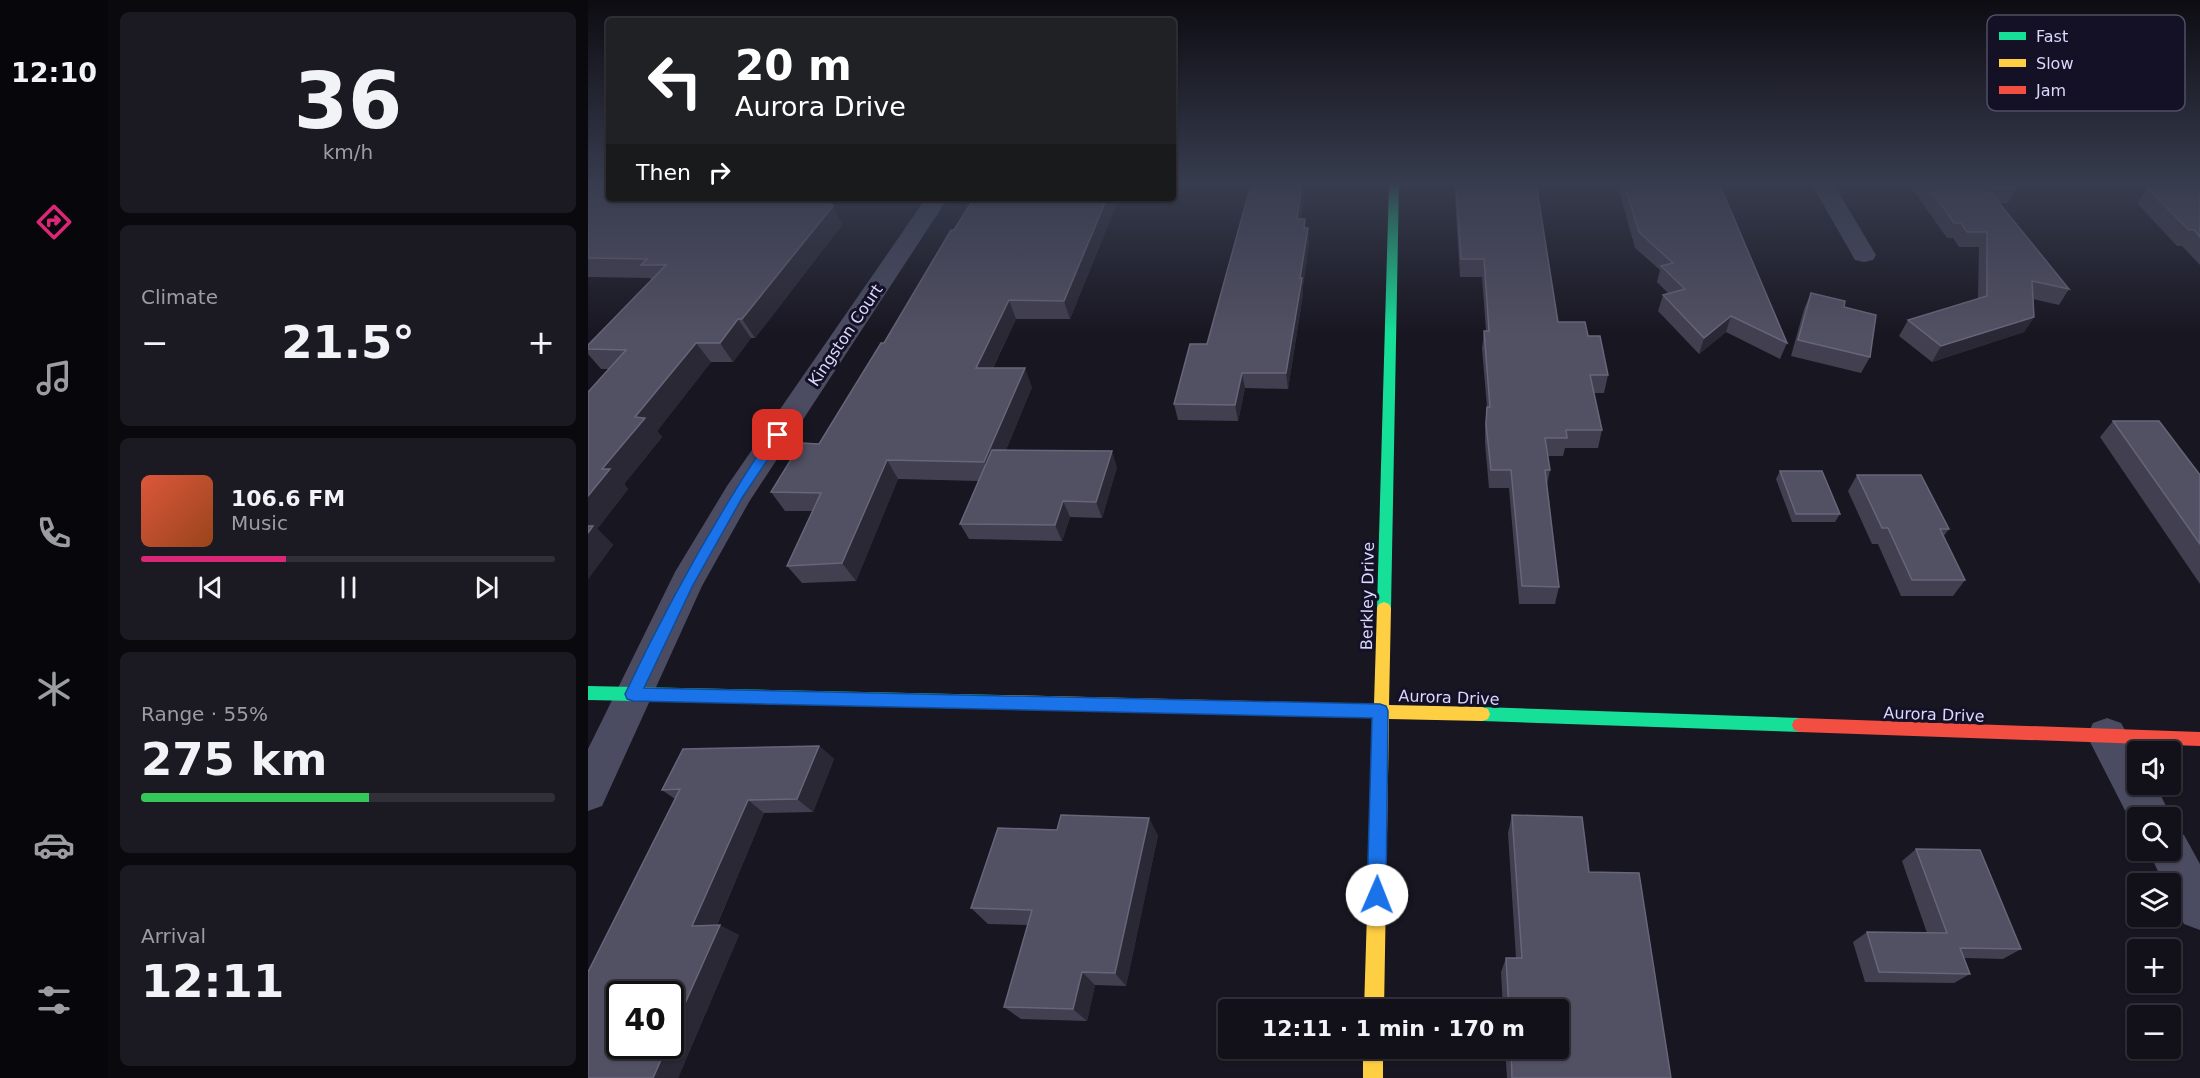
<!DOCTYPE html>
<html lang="en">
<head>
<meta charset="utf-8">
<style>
  body { margin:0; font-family:"DejaVu Sans",sans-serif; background:#1b1922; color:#f1f3f6; height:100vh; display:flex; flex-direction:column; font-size:22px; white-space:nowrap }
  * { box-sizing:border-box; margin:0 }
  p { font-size:20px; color:#9c9da2 }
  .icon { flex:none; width:33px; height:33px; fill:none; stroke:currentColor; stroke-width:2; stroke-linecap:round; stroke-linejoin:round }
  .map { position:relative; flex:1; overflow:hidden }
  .details { display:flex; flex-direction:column; gap:12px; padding:12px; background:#0a090e; width:480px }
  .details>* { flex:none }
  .top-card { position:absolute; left:18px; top:18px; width:570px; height:183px; border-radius:6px; box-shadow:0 2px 4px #0004,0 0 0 2px #313038; background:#202124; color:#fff; overflow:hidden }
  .controls { position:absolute; left:1539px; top:741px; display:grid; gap:12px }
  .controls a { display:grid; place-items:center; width:54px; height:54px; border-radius:6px; background:#121019; box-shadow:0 2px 4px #0004,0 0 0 2px #313038; font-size:30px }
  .speed { position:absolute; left:18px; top:981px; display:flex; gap:12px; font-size:30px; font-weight:700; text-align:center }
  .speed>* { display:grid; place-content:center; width:78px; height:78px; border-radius:50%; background:#121019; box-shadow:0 2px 4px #0004,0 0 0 2px #313038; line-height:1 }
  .speed .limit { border:3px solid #111; border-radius:9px; background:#fff; color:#111 }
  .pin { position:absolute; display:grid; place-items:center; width:51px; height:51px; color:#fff; margin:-26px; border-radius:12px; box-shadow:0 3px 9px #0006 }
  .me { position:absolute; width:66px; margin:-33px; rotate:1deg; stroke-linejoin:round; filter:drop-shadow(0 0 4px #0008) }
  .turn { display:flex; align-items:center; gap:21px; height:126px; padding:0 30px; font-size:27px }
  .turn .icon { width:78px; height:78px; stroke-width:2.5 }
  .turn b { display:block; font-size:42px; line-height:51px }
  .then { display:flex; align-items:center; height:57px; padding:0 30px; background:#0003; gap:12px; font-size:22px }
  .big { font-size:45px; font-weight:600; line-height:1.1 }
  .details .tile { flex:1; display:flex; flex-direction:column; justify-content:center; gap:9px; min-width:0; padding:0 21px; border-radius:9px; background:#1b1922 }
  .details .dial { align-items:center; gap:0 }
  .dial b { font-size:78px; line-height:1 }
  .song { display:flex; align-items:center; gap:18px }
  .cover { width:72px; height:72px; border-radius:9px; background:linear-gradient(135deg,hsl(10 70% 55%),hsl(20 70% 35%)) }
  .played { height:6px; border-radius:3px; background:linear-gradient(90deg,#db2777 35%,#313038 35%) }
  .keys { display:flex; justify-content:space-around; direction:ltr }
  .heat { display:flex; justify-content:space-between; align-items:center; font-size:33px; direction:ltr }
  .charge { height:9px; border-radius:4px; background:linear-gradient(90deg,#34c759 55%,#313038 0) }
  .trip { position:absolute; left:630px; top:999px; width:351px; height:60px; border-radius:6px; background:#121019; box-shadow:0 2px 4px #0004,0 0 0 2px #313038; font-weight:600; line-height:60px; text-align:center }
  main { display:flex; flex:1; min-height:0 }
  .dock { display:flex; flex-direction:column; width:108px; justify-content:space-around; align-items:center; background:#07060a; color:#9c9da2 }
  .dock .icon { width:42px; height:42px }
  .dock .selected { color:#db2777 }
  .dock b { font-size:27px; color:#f1f3f6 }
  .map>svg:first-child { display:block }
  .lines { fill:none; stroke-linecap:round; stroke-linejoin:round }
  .street { fill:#4b4c62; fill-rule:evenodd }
  .fast { fill:#16e098; fill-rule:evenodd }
  .slow { fill:#ffcf43; fill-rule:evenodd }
  .jam { fill:#f24e42; fill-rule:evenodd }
  .wall { fill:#423f50 }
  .shaded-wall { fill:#2a2835 }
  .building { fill:#525063; stroke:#68657b; stroke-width:1.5 }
  .route { fill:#1a73e8; stroke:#114b97; stroke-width:1.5 }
  .labels { text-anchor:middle; stroke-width:6; stroke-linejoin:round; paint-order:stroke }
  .street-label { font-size:16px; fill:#dbd8fd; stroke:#141126 }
  .key { fill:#141126; stroke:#504d66; stroke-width:1.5 }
  .key-label { font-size:16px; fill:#dbd8fd }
</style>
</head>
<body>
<main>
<nav class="dock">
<b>12:10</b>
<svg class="icon selected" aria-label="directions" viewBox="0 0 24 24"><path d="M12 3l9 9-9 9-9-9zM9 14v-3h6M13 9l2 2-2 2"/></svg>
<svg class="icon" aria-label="music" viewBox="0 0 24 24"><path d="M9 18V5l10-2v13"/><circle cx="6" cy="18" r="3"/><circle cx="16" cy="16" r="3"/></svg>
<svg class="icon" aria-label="phone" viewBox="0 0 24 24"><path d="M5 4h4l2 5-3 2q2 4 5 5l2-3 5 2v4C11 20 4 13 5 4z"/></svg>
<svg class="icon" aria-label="climate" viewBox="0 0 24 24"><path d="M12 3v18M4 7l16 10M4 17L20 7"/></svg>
<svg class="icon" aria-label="car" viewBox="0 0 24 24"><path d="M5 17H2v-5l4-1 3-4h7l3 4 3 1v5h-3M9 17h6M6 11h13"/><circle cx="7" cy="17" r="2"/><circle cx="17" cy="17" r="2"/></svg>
<svg class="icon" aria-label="filters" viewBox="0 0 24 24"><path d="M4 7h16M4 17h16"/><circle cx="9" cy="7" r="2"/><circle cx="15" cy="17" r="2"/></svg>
</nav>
<section class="details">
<div class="tile dial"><b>36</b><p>km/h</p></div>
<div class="tile"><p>Climate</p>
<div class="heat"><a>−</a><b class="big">21.5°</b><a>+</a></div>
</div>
<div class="tile">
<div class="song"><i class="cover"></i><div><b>106.6 FM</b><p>Music</p></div></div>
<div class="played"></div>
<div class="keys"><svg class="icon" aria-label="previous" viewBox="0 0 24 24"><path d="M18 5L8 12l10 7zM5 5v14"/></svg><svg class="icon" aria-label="pause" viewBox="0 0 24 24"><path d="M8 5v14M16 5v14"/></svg><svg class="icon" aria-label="next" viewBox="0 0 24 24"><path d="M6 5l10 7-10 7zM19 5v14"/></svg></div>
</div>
<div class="tile"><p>Range · 55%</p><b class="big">275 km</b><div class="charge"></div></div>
<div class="tile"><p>Arrival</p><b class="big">12:11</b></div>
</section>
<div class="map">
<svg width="1612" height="1078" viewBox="0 0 1612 1078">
  <rect width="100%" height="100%" fill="#181621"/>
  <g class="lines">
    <g class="street">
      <path d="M1223 183H1245L1288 255 1285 260 1276 262 1267 260Z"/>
      <path d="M338 198H360L161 502 114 586 14 806 0 811V749L87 572 139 486Z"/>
      <path d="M1519 718 1533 723 1550 753V784H1567L1584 818 1582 821V818H1550L1548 832 1499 736 1505 723Z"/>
      <path d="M1582 830 1596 835 1612 864V930L1596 924 1582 897V884H1576L1560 850H1582Z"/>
    </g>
    <g class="fast">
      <path d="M801 183H811L803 608 801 612 796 614 791 612 789 608Z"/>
      <path d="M0 686 413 695 418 697 421 702 418 707 413 709 0 700Z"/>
      <path d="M894 707 1212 718 1218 720 1220 725 1218 730 1212 732 894 721 888 719 886 714 888 709Z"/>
    </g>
    <g class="slow">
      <path d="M796 602 801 604 803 608 801 705 894 707 900 709 902 714 900 719 894 721 801 719 796 1010H776L785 718 413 709 408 707 405 702 408 697 413 695 786 704 789 608 791 604Z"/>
      <rect x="775" y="1048" width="20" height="30"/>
    </g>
    <path class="jam" d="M1212 718 1612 732V746L1212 732 1206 730 1204 725 1206 720Z"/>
  </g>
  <g class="wall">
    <path d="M0 183 21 198H240L237 200 245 206 254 225 167 338H163L145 362H123L69 431 74 437 36 484 40 489 9 529 25 545 0 579 21 369H13L0 354V345L64 280 62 278 0 277Z"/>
    <path d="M667 183H718L713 219 718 228H720L721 243 715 286V294L700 389 657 388 650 421 590 420 586 404 619 344Z"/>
    <path d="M866 183H948L970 322 1000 336 1020 375 1016 393H1006L1014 430 1010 448H977L975 456H959L962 470 959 485 971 587 967 604H931L921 488H901L897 443V425L899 407 894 349 896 331H898L894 277H872Z"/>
    <path d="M1029 183H1143L1142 186H1132L1199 343 1192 359 1138 332 1111 354 1070 311 1075 295 1081 294 1069 282 1072 270 1047 248Z"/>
    <path d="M1320 183H1425L1429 188 1420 203H1411L1481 289 1471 305 1445 299 1446 317 1436 332 1344 362 1311 336 1320 320 1390 299 1391 247H1371L1365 238H1359Z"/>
    <path d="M1559 188 1612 190V265L1594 246H1589L1549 203Z"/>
    <path d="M386 198H531L482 319H428L405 368 444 387 418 450 529 467 514 518 482 517 474 541 381 539 372 524 391 481 310 479 268 581 214 583 199 566 225 511H197L183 492 231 444 296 343Z"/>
    <path d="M1223 293 1282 357 1273 373 1203 356 1216 309Z"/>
    <path d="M1525 421 1612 475V584L1512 437Z"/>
    <path d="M1192 471 1252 514 1247 522H1204L1188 479Z"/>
    <path d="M1269 475 1361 529 1355 537 1377 580 1365 596H1313L1290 544H1284L1260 491Z"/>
    <path d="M231 746 246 759 225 812 176 813 129 925 151 935 90 1078H0L87 799 74 790Z"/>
    <path d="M924 815 1001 872 1083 1078H919L917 1048H970V1010H915L913 972 918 958H928L920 833Z"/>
    <path d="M570 835 538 986 507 985 499 1021 433 1019 416 1007 440 925 400 924 383 908Z"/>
    <path d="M1328 849 1433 949 1415 959 1376 958 1382 974 1366 983 1277 982 1265 942 1279 932 1339 933 1314 861Z"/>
  </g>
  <g class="shaded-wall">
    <path d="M714 183H718L710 235 709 219Z"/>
    <path d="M519 198H531L482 319 476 301Z"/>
    <path d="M245 206 254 225 167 338 154 319Z"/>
    <path d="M717 219 719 235 720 228 721 243 715 286V294L700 389 698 373 712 278Z"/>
    <path d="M421 300 428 319 396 386 388 368Z"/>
    <path d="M1143 316 1138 332 1111 354 1116 338Z"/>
    <path d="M1446 317 1436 332 1344 362 1353 346Z"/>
    <path d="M150 319 163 338 145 362 132 343Z"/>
    <path d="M108 343 123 362 69 431 74 437 36 484 40 489 9 529 25 545 0 579V496L14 469 47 417Z"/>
    <path d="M437 368 444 387 405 481 396 462Z"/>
    <path d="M654 373 657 388 650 421 647 405Z"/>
    <path d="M524 451 529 467 514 518 508 502Z"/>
    <path d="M299 460 310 479 268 581 254 563Z"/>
    <path d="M475 501 482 517 474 541 467 525Z"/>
    <path d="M231 746 246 759 225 812 209 799Z"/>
    <path d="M160 800 176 813 124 936 104 926Z"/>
    <path d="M561 818 570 835 538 986 527 973Z"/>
    <path d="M132 925 151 935 90 1078H65L79 1046H82V1037Z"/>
    <path d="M494 972 507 985 499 1021 485 1009Z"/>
  </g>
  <g class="building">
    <path d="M0 183H21V198H234L245 206 154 319H150L132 343H108L47 417 57 418 14 469H22L0 496V392L38 350 0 349V345L78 265H53L59 259 0 258Z"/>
    <path d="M667 183H714L709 219H717L716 228H720L712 278H714L698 373H654L647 405 586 404 602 344H619L662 188H666Z"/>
    <path d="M868 183H948L970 322H997L1000 336H1012L1020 375H1002L1014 430H978L979 438H957L962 470H957L971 587 934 586 923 470H903L898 424 899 407H902L896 331H901L896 259H873Z"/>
    <path d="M1036 183H1131L1199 343 1143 316 1116 338 1075 295 1097 289 1073 266 1085 263 1051 232Z"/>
    <path d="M1338 183H1425L1429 188H1399L1481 289 1444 281 1446 317 1353 346 1320 320 1399 296V232H1379L1373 223H1366Z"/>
    <path d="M1559 188H1609L1612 190V237L1606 230H1601Z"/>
    <path d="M386 198H519L476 301 421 300 388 368H437L396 462 299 460 254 563 199 566 233 493 183 492 213 443 231 444 293 343H296L363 230H366Z"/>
    <path d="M1223 293 1257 301 1256 307 1288 315 1282 357 1210 340Z"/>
    <path d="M1525 421H1571L1612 475V544Z"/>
    <path d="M404 450 524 451 508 502 475 501 467 525 372 524Z"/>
    <path d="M1192 471H1234L1252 514H1208Z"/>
    <path d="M1269 475H1333L1361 529H1352L1377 580H1324L1300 528H1294Z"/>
    <path d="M0 526H5L0 533Z"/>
    <path d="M231 746 209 799 160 800 104 926 132 925 82 1037V994H32V1046H79L65 1078H0V972L92 789 74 790 95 749Z"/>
    <path d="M473 815 561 818 527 973 494 972 485 1009 416 1007 444 910 383 908 410 828 469 830Z"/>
    <path d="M924 815 994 817 1001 872 1051 873 1083 1078H924L923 1048H970V1010H921L918 958H934Z"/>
    <path d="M1328 849 1392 850 1433 949 1372 948 1382 974 1291 972 1279 932 1359 933Z"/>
  </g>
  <linearGradient id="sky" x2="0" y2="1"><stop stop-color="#0d0c12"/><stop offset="0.55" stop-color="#373c4e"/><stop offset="1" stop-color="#373c4e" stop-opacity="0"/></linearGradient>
  <rect width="1612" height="334" fill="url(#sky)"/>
  <path class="route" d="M190 431 196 435 154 498 105 585 56 688 792 704 798 706 800 711 798 895 795 901 789 904 782 901 779 895 784 718 45 701 39 699 37 694C81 601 127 518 185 432Z"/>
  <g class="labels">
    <g class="street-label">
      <text transform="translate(257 335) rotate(-56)" y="6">Kingston Court</text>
      <text transform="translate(779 596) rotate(-89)" y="6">Berkley Drive</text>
      <text transform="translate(861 697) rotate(2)" y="6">Aurora Drive</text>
      <text transform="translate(1346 714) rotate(2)" y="6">Aurora Drive</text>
    </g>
  </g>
  <rect x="1399" y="15" width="198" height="96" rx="9" class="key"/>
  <rect x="1411" y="32" width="27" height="8" fill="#16e098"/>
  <rect x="1411" y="59" width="27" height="8" fill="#ffcf43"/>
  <rect x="1411" y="86" width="27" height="8" fill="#f24e42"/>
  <g class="key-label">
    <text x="1448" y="42">Fast</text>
    <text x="1448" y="69">Slow</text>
    <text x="1448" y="96">Jam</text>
  </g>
</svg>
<div class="controls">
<a><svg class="icon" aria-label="sound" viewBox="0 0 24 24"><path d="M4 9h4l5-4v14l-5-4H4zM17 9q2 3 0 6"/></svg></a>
<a><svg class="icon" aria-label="search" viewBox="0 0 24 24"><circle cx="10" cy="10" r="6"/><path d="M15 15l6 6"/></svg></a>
<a><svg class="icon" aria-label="layers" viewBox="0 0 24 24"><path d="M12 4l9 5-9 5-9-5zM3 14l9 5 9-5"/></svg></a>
<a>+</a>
<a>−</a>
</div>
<div class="speed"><div class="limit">40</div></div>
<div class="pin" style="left:190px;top:435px;background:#d93025"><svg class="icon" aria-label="arrive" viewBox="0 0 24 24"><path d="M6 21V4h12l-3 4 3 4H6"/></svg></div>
<svg class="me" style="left:789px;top:895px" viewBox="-20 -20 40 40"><circle r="19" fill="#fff"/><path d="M0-13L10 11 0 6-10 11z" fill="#1a73e8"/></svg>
<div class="trip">12:11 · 1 min · 170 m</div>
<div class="top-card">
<div class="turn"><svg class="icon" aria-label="left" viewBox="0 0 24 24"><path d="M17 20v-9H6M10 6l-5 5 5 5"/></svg><div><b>20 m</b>Aurora Drive</div></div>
<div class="then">Then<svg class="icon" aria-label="right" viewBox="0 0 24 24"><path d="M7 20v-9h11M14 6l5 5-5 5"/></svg></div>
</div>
</div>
</main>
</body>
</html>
